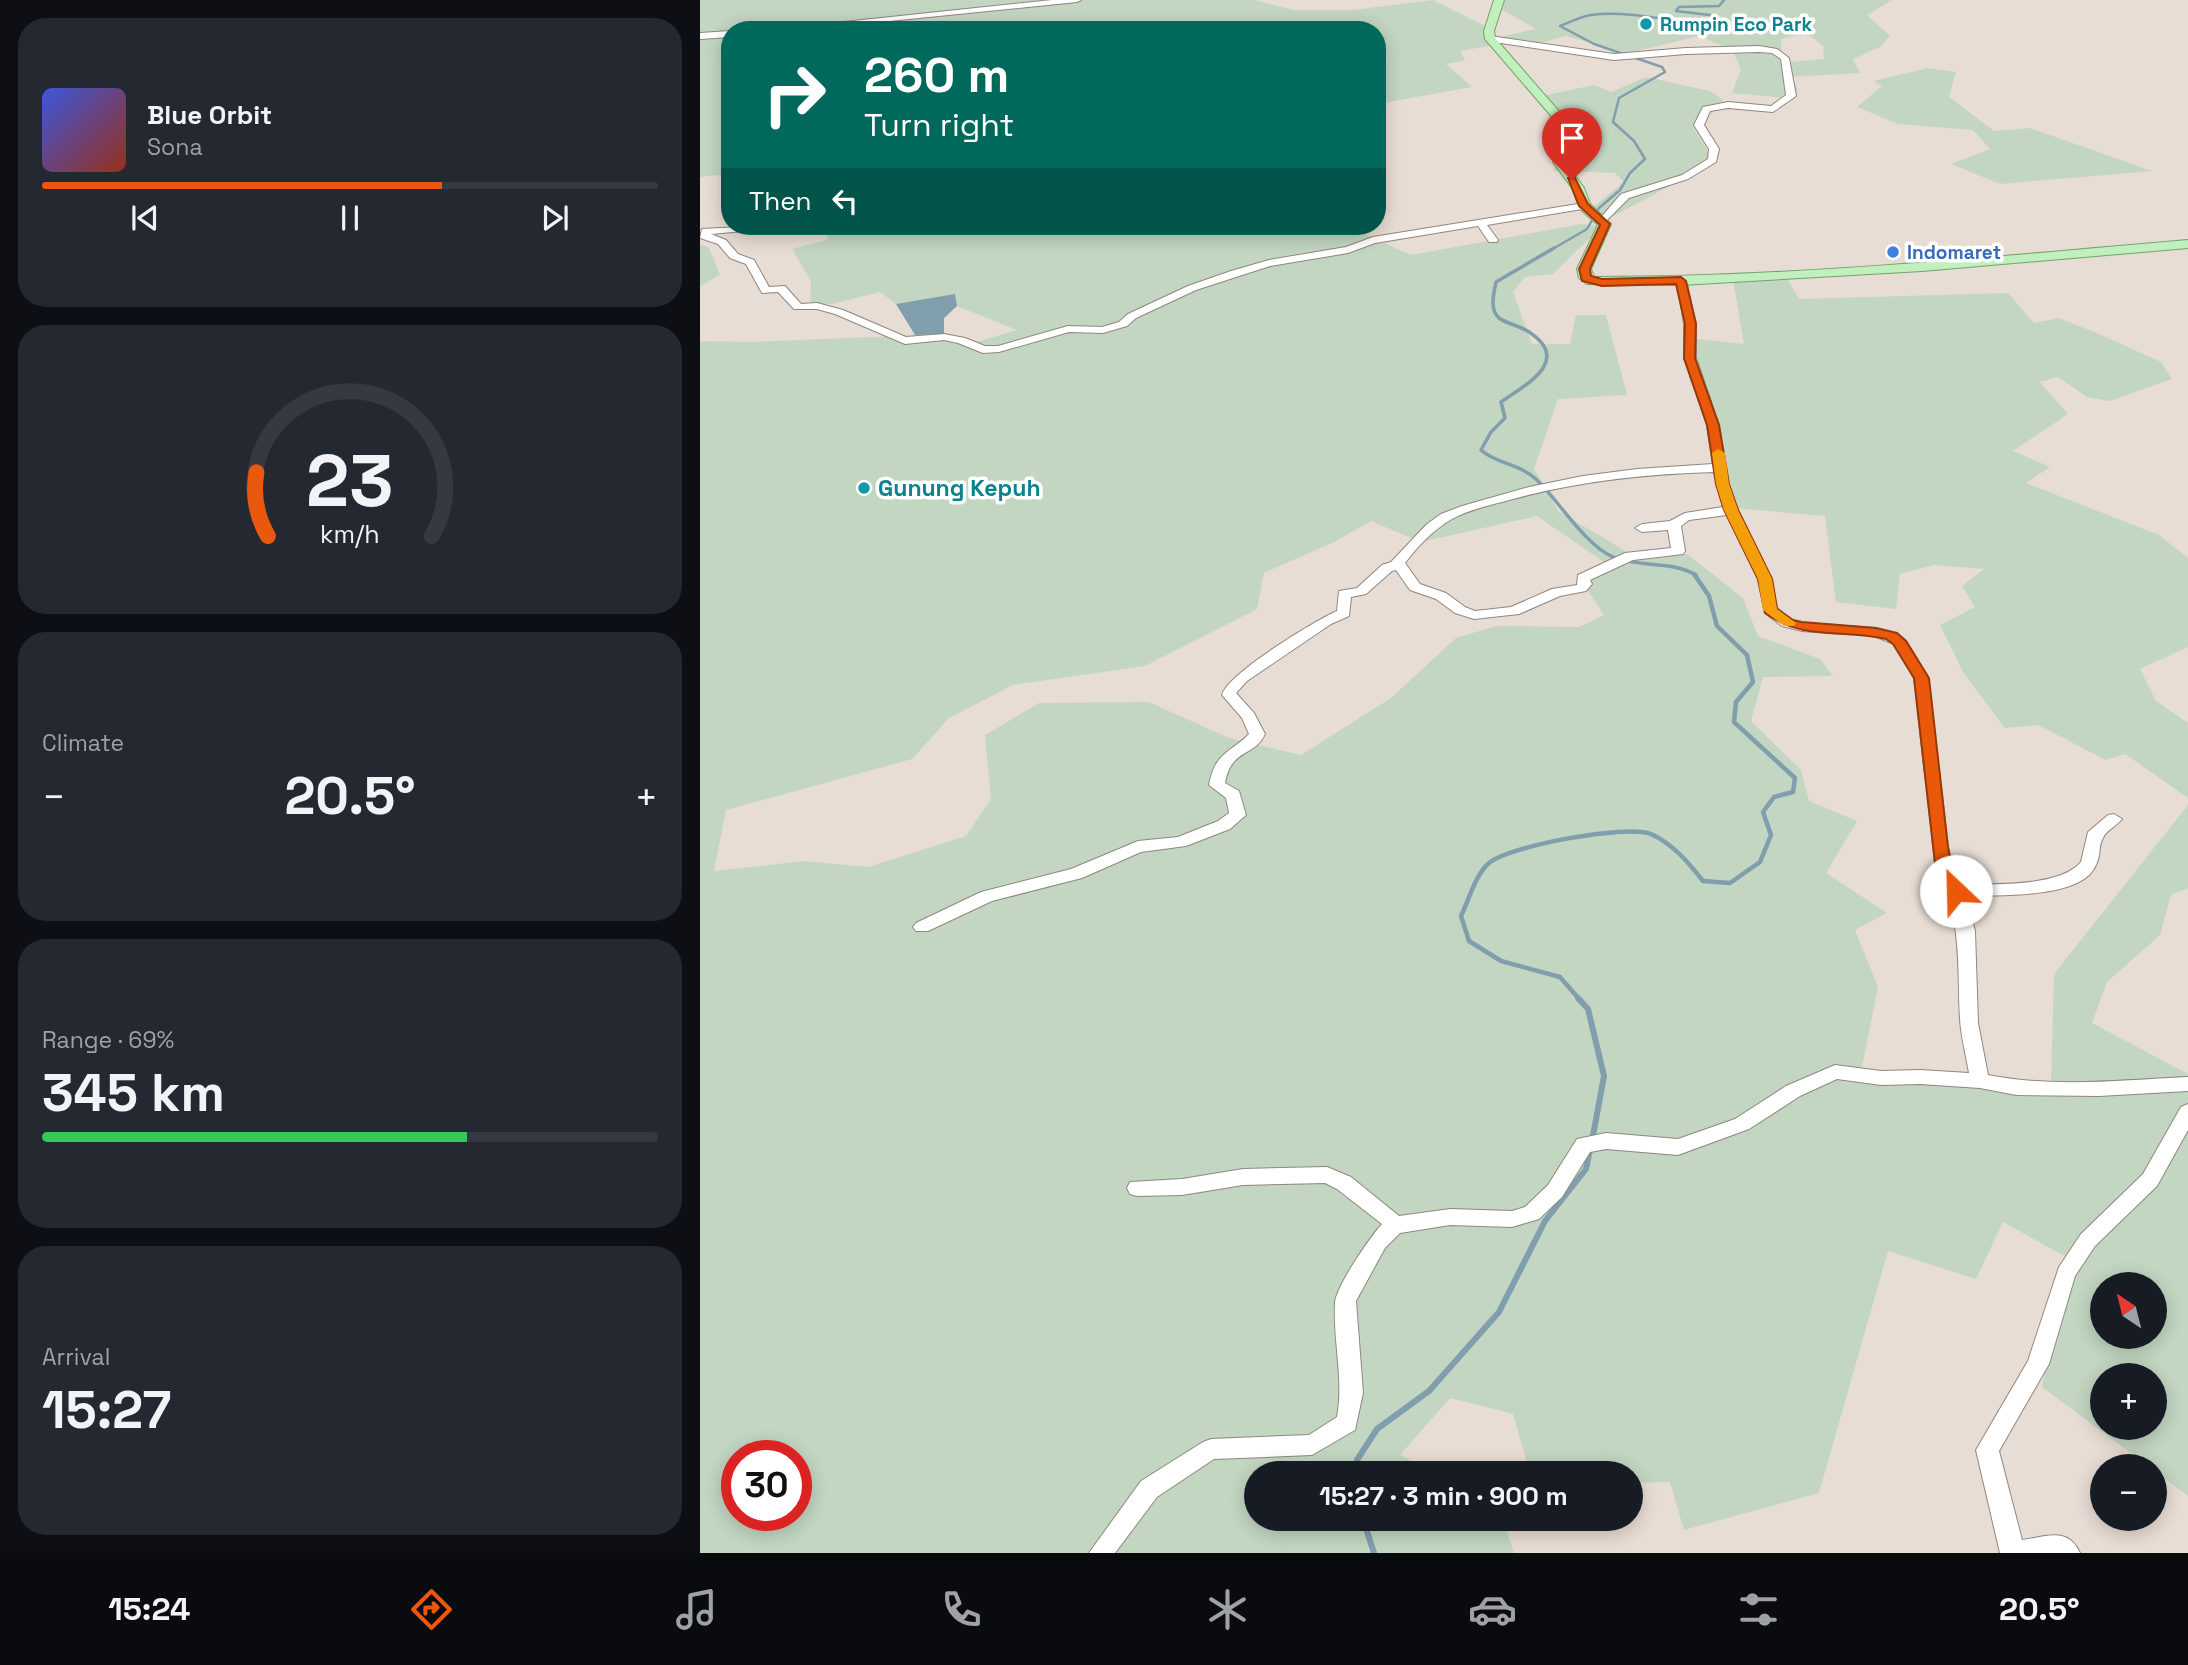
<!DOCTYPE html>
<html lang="en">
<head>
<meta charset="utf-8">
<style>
  body { margin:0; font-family:"Space Grotesk",sans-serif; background:#242831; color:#f1f3f6; height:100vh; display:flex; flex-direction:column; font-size:26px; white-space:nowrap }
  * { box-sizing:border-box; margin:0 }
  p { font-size:23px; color:#9ea1a6 }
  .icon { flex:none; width:38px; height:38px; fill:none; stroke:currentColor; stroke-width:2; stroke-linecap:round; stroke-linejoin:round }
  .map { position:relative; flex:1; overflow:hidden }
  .details { display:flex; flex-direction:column; gap:18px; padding:18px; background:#0d0f14; width:700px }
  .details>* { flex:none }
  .guide { position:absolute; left:21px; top:21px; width:665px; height:214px; border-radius:28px; box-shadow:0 4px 18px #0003; background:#00695c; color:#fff; overflow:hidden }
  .needle { width:46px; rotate:325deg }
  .fabs { position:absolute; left:1390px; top:1272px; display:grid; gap:14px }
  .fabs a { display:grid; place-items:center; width:77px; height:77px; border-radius:50%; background:#171b24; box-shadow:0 4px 18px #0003; font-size:35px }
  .speed { position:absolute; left:21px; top:1440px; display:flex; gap:14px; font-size:35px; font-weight:700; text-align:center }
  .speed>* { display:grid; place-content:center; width:91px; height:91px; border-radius:50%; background:#171b24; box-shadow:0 4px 18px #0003; line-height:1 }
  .speed .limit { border:10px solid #d22; background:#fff; color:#111 }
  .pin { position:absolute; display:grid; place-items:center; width:60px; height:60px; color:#fff; margin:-72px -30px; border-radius:50% 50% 50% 0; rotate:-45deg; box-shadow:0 0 7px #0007 }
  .pin .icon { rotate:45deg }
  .me { position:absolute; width:77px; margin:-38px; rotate:336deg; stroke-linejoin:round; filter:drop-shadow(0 0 5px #0008) }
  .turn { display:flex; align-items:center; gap:24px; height:147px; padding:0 28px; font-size:32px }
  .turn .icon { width:91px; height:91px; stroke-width:2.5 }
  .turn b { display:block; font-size:49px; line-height:60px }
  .then { display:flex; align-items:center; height:66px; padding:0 28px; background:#0003; gap:14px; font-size:26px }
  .big { font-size:52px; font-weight:800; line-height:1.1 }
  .details .card { flex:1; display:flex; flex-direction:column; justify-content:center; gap:10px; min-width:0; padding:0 24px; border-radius:28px; background:#242831 }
  .details .dial { align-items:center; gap:0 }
  .dial svg { height:182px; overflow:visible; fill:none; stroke:#363941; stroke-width:7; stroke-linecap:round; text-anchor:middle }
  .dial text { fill:#f1f3f6; stroke:none }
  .song { display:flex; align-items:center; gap:21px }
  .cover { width:84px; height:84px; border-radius:10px; background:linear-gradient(135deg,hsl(230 70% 55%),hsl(10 70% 35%)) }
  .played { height:7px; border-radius:4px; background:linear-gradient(90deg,#ea580c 65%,#363941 65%) }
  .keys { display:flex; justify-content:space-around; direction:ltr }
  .heat { display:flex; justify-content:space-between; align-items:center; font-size:38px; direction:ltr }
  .charge { height:10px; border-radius:5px; background:linear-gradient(90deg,#34c759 69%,#363941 0) }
  .trip { position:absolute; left:544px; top:1461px; width:399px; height:70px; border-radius:35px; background:#171b24; box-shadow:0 4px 18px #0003; font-weight:800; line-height:70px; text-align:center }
  .tabs { display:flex; height:112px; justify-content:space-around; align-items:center; background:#090b0e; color:#9ea1a6 }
  .tabs .icon { width:49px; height:49px }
  .tabs .active { color:#ea580c }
  .tabs b { font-size:32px; color:#f1f3f6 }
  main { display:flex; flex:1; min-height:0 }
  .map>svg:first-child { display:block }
  .green { fill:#c2d6c2; fill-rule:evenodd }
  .water { fill:#809ead }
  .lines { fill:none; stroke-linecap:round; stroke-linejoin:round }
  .stream-far3 { stroke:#809ead; stroke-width:2.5 }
  .stream-far2 { stroke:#809ead; stroke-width:3.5 }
  .stream-far1 { stroke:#809ead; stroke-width:4.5 }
  .stream { stroke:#809ead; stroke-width:6 }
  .minor-casing { stroke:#90867e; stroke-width:2 }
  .major-casing { stroke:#71a36c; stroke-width:2 }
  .minor { fill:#fff; fill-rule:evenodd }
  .major { fill:#c1f0be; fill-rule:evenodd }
  .route { fill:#ea580c; stroke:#983908; stroke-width:2 }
  .slow { fill:#f59e0b }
  .culture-dot { fill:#0f9aa8; stroke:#fff; stroke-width:2.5 }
  .shop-dot { fill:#3f7fe0; stroke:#fff; stroke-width:2.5 }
  .labels { text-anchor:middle; stroke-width:7; stroke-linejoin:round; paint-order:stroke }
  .far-culture-label { font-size:19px; font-weight:bold; fill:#0d838f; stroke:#fff; text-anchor:start }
  .far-shop-label { font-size:19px; font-weight:bold; fill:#366cbe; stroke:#fff; text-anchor:start }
  .culture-label { font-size:23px; font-weight:bold; fill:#0d838f; stroke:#fff; text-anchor:start }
</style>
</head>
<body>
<main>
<section class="details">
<div class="card">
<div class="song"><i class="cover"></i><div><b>Blue Orbit</b><p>Sona</p></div></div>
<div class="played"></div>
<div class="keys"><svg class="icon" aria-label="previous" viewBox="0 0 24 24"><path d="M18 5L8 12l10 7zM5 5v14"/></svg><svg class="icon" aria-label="pause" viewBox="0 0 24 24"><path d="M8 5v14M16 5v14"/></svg><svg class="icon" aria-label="next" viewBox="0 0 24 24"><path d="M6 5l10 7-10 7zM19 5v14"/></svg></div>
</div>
<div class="card dial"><svg viewBox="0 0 100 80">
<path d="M14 69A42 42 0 1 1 86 69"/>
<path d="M14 69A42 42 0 0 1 9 41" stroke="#ea580c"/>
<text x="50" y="56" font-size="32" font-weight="700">23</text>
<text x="50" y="72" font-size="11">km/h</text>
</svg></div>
<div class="card"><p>Climate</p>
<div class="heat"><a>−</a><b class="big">20.5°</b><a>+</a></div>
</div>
<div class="card"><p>Range · 69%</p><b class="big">345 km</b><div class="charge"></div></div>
<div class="card"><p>Arrival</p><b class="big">15:27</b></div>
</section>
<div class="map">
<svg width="1488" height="1553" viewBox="0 0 1488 1553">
  <rect width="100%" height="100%" fill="#e8ddd4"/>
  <g class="green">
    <path d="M0 0H555L593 10H653L733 0 785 26 791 39 836 29 796 6 799 0H1192L1167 15 1190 36 1180 47 1153 59 1160 73 1091 77 1098 90 1085 98 1032 93 1041 69 1032 50 999 36 928 53 866 36 828 46 792 40 794 45 760 51 765 60 746 64 772 87 677 104V30H30V174L0 177ZM1106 33 1123 46 1124 59 1081 63V39Z"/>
    <path d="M1228 68 1256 72 1249 97 1294 131 1330 128 1452 171 1300 184 1251 164 1290 149 1273 130 1198 124 1157 107 1182 86 1174 81Z"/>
    <path d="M946 77 1010 91 1023 100 1017 110 992 125 1012 158 990 175 908 219 888 211 924 182 915 173 854 171 858 157 880 140 842 96 894 85 911 92Z"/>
    <path d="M881 224 902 226 853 274 825 277 813 292 832 344H870L876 315H906L927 395 858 399 834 469 858 511 939 559 987 554 1043 598 1058 636 1120 659 1133 676 1063 677 1051 721 1101 770 1109 801 1157 821 1126 873 1187 913 1155 930 1178 987 1161 1072 1351 1083 1354 974 1488 805V888L1471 895 1460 935 1407 982 1392 1023 1488 1074V1496L1454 1471V1466H1448L1342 1387 1366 1257 1303 1222 1276 1279 1188 1251 1119 1493 984 1530 970 1482 931 1483V1474L830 1473 813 1414 750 1398 700 1455 737 1473 556 1474V1519H803L814 1553H0V341L51 342 244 334 270 344 317 330 257 306 255 295 196 304 180 292 132 304 110 303 111 281 92 249 127 240 130 226H661L654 229 711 255ZM837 516 911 567 882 582 904 615 879 627 796 626 756 638 691 698 601 755 529 738 449 702 339 703 285 735 291 799 266 836 168 867 104 861 14 871 26 810 212 759 249 718 313 685 445 666 557 609 564 573 634 542 671 521 721 542ZM1402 1284H1454V1337H1402ZM1402 1376H1454V1428H1402ZM37 1456H96V1516H37Z"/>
    <path d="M0 244 9 248 20 275 0 286Z"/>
    <path d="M1086 276 1099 299 1308 293 1334 323 1359 318 1399 334 1461 362 1472 379 1410 401 1387 397 1358 377 1340 382 1368 414 1313 451 1350 467 1326 483 1459 535 1488 558V647L1440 669 1456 701 1488 723V798L1425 754 1406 760 1338 725 1305 728 1263 672 1240 625 1275 607 1262 586 1284 569 1234 565 1200 574 1196 609 1136 602 1125 516 1033 508 1017 414 994 366 997 339 1044 344 1033 279Z"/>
  </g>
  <path class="water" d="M255 294 257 306 244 318V334L215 335 196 304Z"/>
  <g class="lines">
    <path class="stream-far3" d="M851 250 887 229 899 208 920 190 930 173 945 159 934 141 913 122 919 98 965 72 962 67 894 44 860 26C870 22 880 17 891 15 933 9 974 26 1016 19L1010 15 976 11 979 7 1019 6 1024 0"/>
    <path class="stream-far2" d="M854 248 796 282C794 293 789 309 799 318 807 324 821 326 829 332 873 361 825 385 801 402L805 418 791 432 781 450C798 465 817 462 837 480 858 500 885 545 913 557 940 568 970 560 996 575"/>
    <path class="stream-far1" d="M880 1000 860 977 801 961 769 941 761 916C769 900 775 875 789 863 809 846 926 824 951 834 973 844 989 863 1003 881L1030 883 1060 862 1071 835 1063 812 1074 797 1093 792 1095 778 1034 722 1036 702 1053 682 1047 655 1017 626 1009 596 994 574"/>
    <g class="stream">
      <path d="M878 998 888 1009 904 1076 892 1141"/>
      <path d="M658 1474 657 1460 677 1429 729 1391 799 1312 845 1221 886 1169 890 1150"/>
      <path d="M663 1519 674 1553"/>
    </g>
    <g class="minor-casing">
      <g id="minor">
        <path d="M352 0H381L377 2 100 30H68Z"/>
        <path d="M30 31V37L0 39V33Z"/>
        <path d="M790 36 914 54 986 48 1059 46 1077 49 1089 58 1096 96 1073 112 1028 108 1010 111 1004 125 1019 149 1016 162 988 179 929 198 903 224 898 221 921 194 982 175 1008 159 1009 149 994 125 1003 107 1028 102 1071 106 1086 95 1081 59 1072 53 1059 52 986 54 914 60 787 41 786 39Z"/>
        <path d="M884 203 888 204V208L787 225 798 240 797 242H789L778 226 675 243 648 253 570 266 496 290 436 318 427 326 403 333 369 332 299 352 283 353 258 343 244 340 205 344 135 314 117 309H94L78 292 62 293 46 264 30 258 18 244 0 238 2 229 59 226 55 230 11 234 26 240 38 254 54 260 69 287 85 286 101 304 117 303 143 310 206 337 244 334 265 338 285 346H298L368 326 402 327 419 322 428 314 488 286 531 271 569 260 646 247 673 237Z"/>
        <path d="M977 279 986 281 996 324V358L1019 425 1028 484 1038 510 1072 579 1077 608 1092 620 1102 623 1176 628 1206 641 1228 678 1248 847 1252 871 1261 885C1293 883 1359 888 1381 862L1388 832 1408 815 1414 814 1422 819C1417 826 1406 830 1403 838 1397 848 1403 858 1391 873 1369 898 1297 895 1266 896L1275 931 1278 1023 1288 1075C1353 1088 1422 1080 1488 1077V1091L1399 1096 1316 1095 1280 1088 1220 1084 1181 1085 1137 1079 1100 1096 1049 1129 978 1155 906 1149 890 1152 862 1197 839 1219 812 1227 750 1225 700 1233 685 1248 656 1301 663 1393 655 1430 612 1455 514 1459 457 1497 415 1553H389L441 1481 503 1442 511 1439 609 1435 637 1417C644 1379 633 1342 635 1303 635 1288 671 1236 682 1224L637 1189 625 1183 543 1185 482 1195 437 1196 430 1194 427 1188 430 1182 482 1179 543 1169 627 1167 651 1177 699 1216 750 1209 812 1211 825 1207 848 1185 877 1139 906 1133 978 1139 1035 1119 1086 1086 1135 1065 1181 1071 1220 1070 1269 1073C1266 1055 1261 1037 1260 1019 1257 968 1263 917 1236 871L1214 678 1194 644 1174 636 1102 631 1082 626 1065 613 1058 579 1027 515 989 520 981 526 985 551 983 554 933 560 890 580 892 584 886 591 860 596 819 614 774 619 755 613 736 599 710 590 696 570 692 571 666 594 651 597 649 616 631 624 547 681 536 693 554 713 565 734C555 757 531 748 525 783L539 791 546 815 530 829 486 846 441 852 382 878 292 901 228 931H216L213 927 216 923 281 892 371 869 438 841 478 837 518 821 529 813 526 798 509 785C515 752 529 754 549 734L542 718 522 695C527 674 614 621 637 611L639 591 657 588 682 565 691 562 727 524 741 514 762 506 829 487 883 476 937 469 1013 464 1007 425 984 358V324ZM1014 472 1023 507 985 513 970 521 942 524 935 528 942 532 968 530 971 548 925 553 878 575 877 585 852 589 811 607 775 611 765 607 746 593 720 584 705 563C718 546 733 530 752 519 770 509 792 505 813 499 879 481 946 474 1014 472Z"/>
        <path d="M1488 1104V1130L1457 1186 1395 1246 1375 1276 1349 1364 1299 1451 1322 1540C1346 1537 1368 1526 1380 1553H1300L1276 1450 1328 1361 1359 1267 1381 1234 1443 1174 1481 1107Z"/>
      </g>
    </g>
    <g class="major-casing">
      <path id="major" d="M794 0H804L794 31 795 38 883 139 878 149 865 162 884 188 890 204 911 224 891 269 894 277C1093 277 1291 257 1488 240V248L1222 271 981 285 887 284 879 278 877 269 898 225 880 209 872 188 853 162 871 139 785 39 784 31Z"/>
    </g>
    <use href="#minor" class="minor"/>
    <use href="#major" class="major"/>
  </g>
  <path class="route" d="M868 178H875L888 204 910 224 890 269 891 276 902 279 981 277 986 281 996 324 995 358 1019 425 1029 484 1038 510 1072 579 1077 609 1093 620 1102 622 1176 628 1197 633 1206 641 1229 678 1248 847 1253 871 1265 891 1262 895H1250L1236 872 1214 678 1193 644 1186 639C1142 628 1105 642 1065 613L1058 579 1024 510 1016 484 1007 425 984 358 985 324 976 284 902 286 882 281 879 269 900 225 879 206Z"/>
  <path class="slow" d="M1018 449 1025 453 1029 484 1038 510 1072 579 1077 609 1096 623 1094 626H1084L1063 610 1058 579 1024 510 1016 484 1012 453Z"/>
  <g class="culture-dot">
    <circle cx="946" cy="24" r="7"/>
    <circle cx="164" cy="488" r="7"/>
  </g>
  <circle class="shop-dot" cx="1193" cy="252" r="7"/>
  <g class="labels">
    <g class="far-culture-label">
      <text x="960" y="31">Rumpin Eco Park</text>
    </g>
    <g class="far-shop-label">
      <text x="1207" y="259">Indomaret</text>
    </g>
    <g class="culture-label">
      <text x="178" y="496">Gunung Kepuh</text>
    </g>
  </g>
</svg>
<div class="fabs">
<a><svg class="needle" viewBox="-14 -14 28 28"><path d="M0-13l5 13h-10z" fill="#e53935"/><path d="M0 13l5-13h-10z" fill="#9ea1a6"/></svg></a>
<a>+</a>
<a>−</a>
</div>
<div class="speed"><div class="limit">30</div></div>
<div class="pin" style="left:872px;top:180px;background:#d93025"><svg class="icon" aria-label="arrive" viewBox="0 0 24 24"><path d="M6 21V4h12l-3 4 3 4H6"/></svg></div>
<svg class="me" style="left:1256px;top:891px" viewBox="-20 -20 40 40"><circle r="19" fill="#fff"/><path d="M0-13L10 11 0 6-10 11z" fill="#ea580c"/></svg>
<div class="trip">15:27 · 3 min · 900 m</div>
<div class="guide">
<div class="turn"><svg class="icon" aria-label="right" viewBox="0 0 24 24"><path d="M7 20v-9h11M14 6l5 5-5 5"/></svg><div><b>260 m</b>Turn right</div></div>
<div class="then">Then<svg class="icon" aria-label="left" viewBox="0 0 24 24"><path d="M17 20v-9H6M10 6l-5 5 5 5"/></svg></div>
</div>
</div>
</main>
<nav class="tabs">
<b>15:24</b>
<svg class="icon active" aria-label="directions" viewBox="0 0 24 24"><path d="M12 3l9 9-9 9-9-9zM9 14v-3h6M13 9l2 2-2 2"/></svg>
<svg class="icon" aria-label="music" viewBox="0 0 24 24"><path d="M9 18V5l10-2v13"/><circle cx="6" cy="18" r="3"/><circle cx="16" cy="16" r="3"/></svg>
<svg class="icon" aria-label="phone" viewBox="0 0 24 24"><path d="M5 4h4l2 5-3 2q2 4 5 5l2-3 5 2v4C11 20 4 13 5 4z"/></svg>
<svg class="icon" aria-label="climate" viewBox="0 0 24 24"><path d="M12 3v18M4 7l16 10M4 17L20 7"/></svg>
<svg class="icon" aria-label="car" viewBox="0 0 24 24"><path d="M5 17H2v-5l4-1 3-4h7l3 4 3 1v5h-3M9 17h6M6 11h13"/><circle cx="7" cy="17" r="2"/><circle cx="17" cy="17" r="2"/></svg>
<svg class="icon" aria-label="filters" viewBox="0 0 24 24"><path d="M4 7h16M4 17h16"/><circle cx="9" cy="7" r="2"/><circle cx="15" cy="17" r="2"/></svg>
<b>20.5°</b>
</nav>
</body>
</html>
